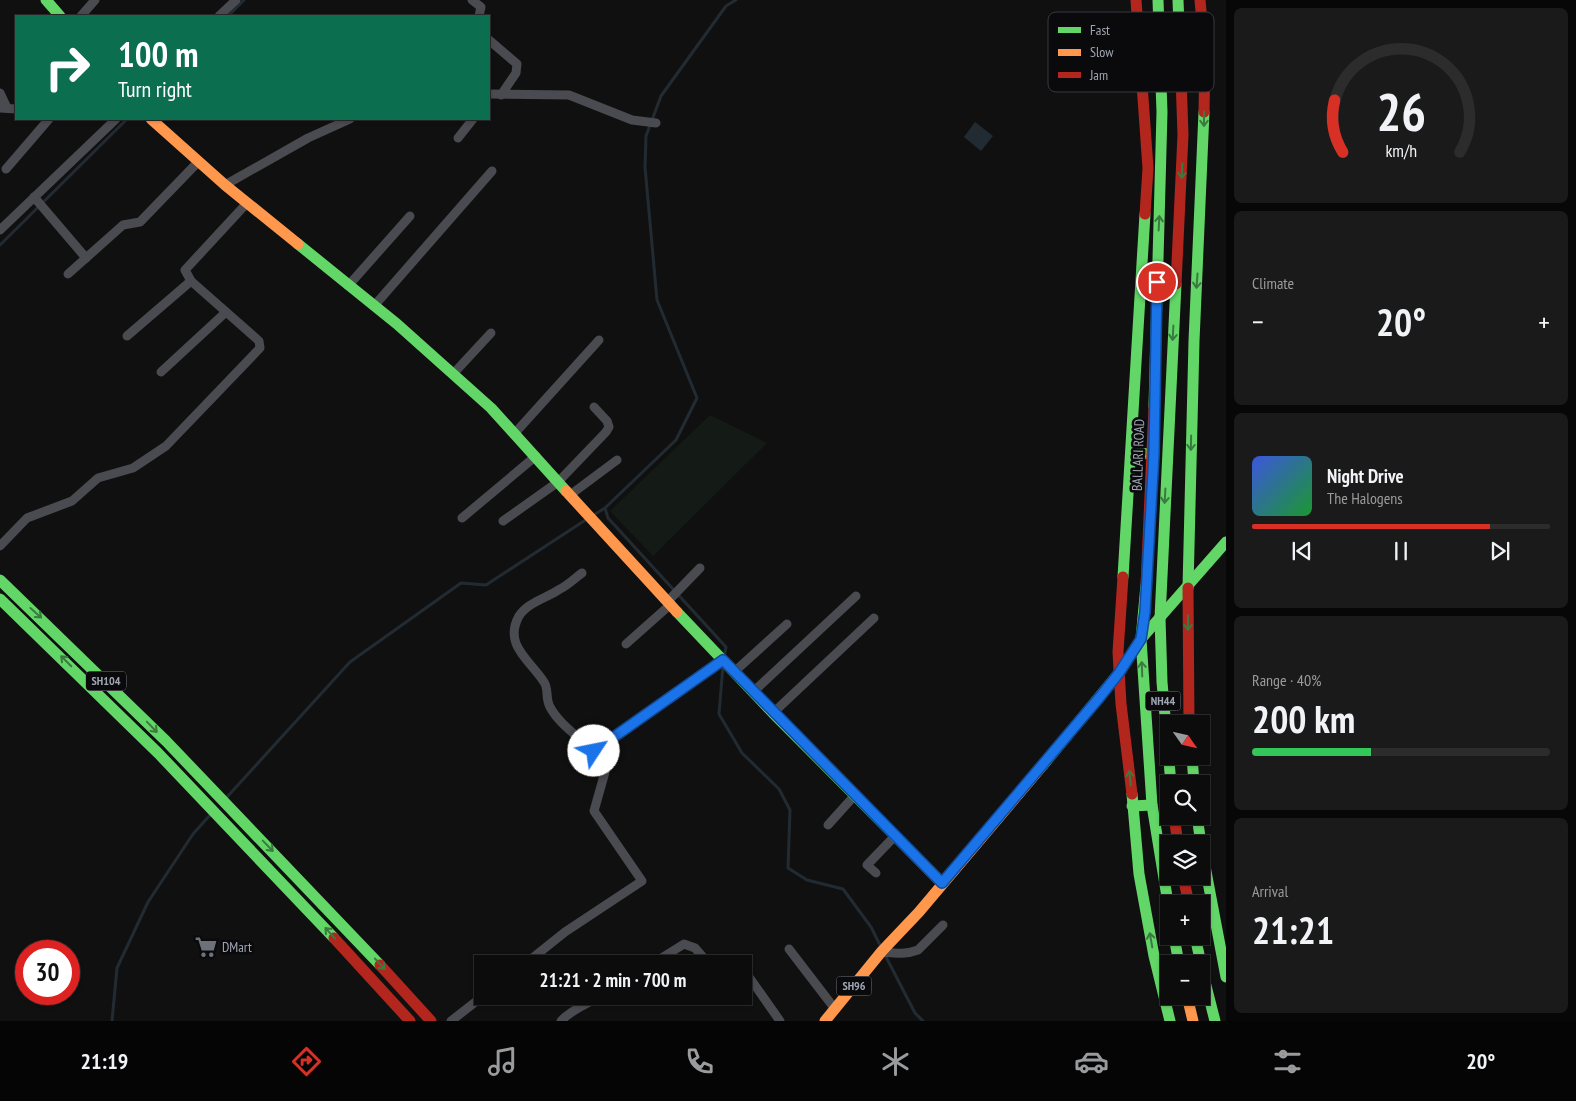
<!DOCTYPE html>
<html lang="en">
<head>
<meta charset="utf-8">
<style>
  body { margin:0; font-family:"PT Sans Narrow",sans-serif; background:#1a1a1a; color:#f1f3f6; height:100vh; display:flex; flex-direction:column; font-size:19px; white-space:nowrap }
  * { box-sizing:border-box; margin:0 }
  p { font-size:16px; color:#9a9b9d }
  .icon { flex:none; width:28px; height:28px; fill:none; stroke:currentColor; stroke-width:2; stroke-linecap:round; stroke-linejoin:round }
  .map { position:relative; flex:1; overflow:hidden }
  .details { display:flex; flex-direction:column; gap:8px; padding:8px; background:#070707; width:350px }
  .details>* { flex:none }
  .hud { position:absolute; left:15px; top:15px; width:475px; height:105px; border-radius:0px; box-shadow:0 1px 4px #0004,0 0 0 1px #2c2c2d; background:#0b6e4f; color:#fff; overflow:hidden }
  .needle { width:32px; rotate:124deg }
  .controls { position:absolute; left:1160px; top:715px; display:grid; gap:10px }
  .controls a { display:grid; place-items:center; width:50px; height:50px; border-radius:0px; background:#0c0c0c; box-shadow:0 1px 4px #0004,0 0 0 1px #2c2c2d; font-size:25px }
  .speed { position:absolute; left:15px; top:940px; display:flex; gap:10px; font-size:25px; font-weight:700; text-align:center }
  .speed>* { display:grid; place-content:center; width:65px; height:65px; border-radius:50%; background:#0c0c0c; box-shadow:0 1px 4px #0004,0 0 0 1px #2c2c2d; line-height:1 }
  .speed .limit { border:8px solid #d22; background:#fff; color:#111 }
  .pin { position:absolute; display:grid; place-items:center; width:42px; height:42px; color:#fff; margin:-21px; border:2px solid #fff; border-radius:50%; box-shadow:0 1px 5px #0007 }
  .me { position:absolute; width:55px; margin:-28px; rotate:56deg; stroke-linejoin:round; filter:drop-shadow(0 0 4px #0008) }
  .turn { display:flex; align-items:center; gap:18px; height:105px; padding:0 20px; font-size:22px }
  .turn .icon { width:65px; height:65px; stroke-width:2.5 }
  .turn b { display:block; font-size:35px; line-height:42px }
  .big { font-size:38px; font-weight:700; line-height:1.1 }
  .details .tile { flex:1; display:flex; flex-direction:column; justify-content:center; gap:8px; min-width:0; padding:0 18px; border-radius:8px; background:#1a1a1a }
  .details .dial { align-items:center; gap:0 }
  .dial svg { height:130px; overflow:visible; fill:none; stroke:#2c2c2d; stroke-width:7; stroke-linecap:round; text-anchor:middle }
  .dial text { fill:#f1f3f6; stroke:none }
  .song { display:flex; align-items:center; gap:15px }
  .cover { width:60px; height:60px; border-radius:8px; background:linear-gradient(135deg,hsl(230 70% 55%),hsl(130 70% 35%)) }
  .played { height:5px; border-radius:2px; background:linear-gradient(90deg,#d93025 80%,#2c2c2d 80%) }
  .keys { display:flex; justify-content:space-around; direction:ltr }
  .heat { display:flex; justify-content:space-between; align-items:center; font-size:28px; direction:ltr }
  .charge { height:8px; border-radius:4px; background:linear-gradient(90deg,#34c759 40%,#2c2c2d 0) }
  .trip { position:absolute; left:474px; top:955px; width:278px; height:50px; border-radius:0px; background:#0c0c0c; box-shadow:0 1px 4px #0004,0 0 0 1px #2c2c2d; font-weight:700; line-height:50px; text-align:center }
  .tab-bar { display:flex; height:80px; justify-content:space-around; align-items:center; background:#050505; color:#9a9b9d }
  .tab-bar .icon { width:35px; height:35px }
  .tab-bar .current { color:#d93025 }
  .tab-bar b { font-size:22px; color:#f1f3f6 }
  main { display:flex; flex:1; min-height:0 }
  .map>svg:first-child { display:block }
  .green { fill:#141a15 }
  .water { fill:#232b32 }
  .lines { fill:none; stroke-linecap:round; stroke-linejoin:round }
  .stream { stroke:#232b32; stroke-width:3 }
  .street { stroke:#4a4b50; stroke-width:9 }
  .fast { stroke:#63d668; stroke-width:11 }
  .slow { stroke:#ff974d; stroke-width:11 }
  .jam { stroke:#b3261e; stroke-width:11 }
  .oneway { stroke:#3b7a3f }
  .route-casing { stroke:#114b97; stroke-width:12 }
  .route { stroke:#1a73e8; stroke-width:9 }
  .labels { text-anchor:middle; stroke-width:5; stroke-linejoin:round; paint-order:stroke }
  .shield { fill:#0a0a0c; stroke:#727781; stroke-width:1 }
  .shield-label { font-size:12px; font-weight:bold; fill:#9fa6b3 }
  .street-label { font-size:14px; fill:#9fa6b3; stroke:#0a0a0c }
  .poi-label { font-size:14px; fill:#9fa6b3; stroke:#0a0a0c; text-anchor:start }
  .key { fill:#0a0a0c; stroke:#37393e; stroke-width:1 }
  .key-label { font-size:14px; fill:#9fa6b3 }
</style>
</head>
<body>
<main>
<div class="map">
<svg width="1226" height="1021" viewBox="0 0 1226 1021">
  <rect width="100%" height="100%" fill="#101010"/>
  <path class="green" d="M710 415 767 443 653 556 610 511Z"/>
  <path class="water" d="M975 122 993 136 981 151 964 137Z"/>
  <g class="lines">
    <g class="stream">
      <path d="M228 16 244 0"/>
      <path d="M0 245 127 119"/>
      <path d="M592 516 605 508"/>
      <path d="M724 657 726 647 608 518 605 508 676 440 697 398 657 300 645 167 646 136 661 96 726 6 736 0"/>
      <path d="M723 665 719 714 742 753 779 789 790 810 788 868 807 880 843 889 871 927 880 945"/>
      <path d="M227 797 350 662 461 583 486 585 587 519"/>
      <path d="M885 955 915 1013 923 1021"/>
      <path d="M112 1021 117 968 148 902 193 834 211 814"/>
    </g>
    <g class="street">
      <path d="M472 0 481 7 479 16"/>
      <path d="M81 16 95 0"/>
      <path d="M219 16 236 0"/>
      <path d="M489 40 517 64 516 73 501 95"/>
      <path d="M0 93 7 108"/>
      <path d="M489 94 569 95 632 120 656 123"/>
      <path d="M0 108 16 109"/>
      <path d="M458 138 473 119"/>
      <path d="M6 169 49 119"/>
      <path d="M225 185 308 138 350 119"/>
      <path d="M34 197 86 258"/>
      <path d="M0 230 116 119"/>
      <path d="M68 274 123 225 140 222 198 162"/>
      <path d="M348 286 410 216"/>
      <path d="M374 306 492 171"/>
      <path d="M127 336 191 281 185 270 247 203"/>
      <path d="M161 372 226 312"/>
      <path d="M453 374 491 333"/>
      <path d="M515 433 599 340"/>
      <path d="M570 495 617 460"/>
      <path d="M462 518 536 456"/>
      <path d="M503 521 558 482 606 432 609 427 607 421 594 407"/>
      <path d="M0 546 27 518 72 501 98 478 133 468 166 446 260 348 259 341 191 281"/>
      <path d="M582 573C575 578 568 585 560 589 547 598 528 602 519 616 503 645 530 660 544 682 549 689 545 698 550 707 559 724 579 737 592 750L596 751 723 660"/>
      <path d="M668 601 700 568"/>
      <path d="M626 644 671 604"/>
      <path d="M734 672 787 624"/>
      <path d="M753 692 856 596"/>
      <path d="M773 713 874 618"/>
      <path d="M828 825 855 795"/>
      <path d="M876 873 867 865 895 836"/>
      <path d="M789 949 835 1009"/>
      <path d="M881 952C894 953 905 955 918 950L943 925"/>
      <path d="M525 964 565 932 642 881 594 811 605 772"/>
      <path d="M652 964 684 944 695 948 709 964"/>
      <path d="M742 967 780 1021"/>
      <path d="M451 1021 483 996"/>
      <path d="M561 1021C572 1009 586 1005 600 996"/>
    </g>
    <g class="fast">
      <path d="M46 0 60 16"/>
      <path d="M1178 0 1181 77"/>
      <path d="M298 244 397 324 491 408 566 491"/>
      <path d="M1154 407 1162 112 1158 0"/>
      <path d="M1132 453 1153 454"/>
      <path d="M1123 577 1145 214"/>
      <path d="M0 580 166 741 380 965"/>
      <path d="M1146 585 1141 639 1152 805 1169 909"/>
      <path d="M1188 588 1194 341 1204 112"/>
      <path d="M0 599 158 753 334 938"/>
      <path d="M677 612 773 713 942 883"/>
      <path d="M1192 756 1194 784"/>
      <path d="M1043 765 1119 673 1141 639 1226 542"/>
      <path d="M1171 784 1162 682 1160 618 1176 284"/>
      <path d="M1132 794 1139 874 1154 956 1170 1021"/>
      <path d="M1132 806 1152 805"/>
      <path d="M1197 816 1201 844"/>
      <path d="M1201 845 1226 977"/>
      <path d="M1174 936 1179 964"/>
      <path d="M1195 936 1201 964"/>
      <path d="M1201 966 1215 1021"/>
    </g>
    <g class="slow">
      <path d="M151 119 225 185 298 244"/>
      <path d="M566 491 677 612"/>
      <path d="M1187 996 1193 1021"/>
      <path d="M825 1021 882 951 919 912 1043 765"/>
    </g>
    <g class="jam">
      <path d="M1136 0 1148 168 1145 214"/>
      <path d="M1200 0 1205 55 1204 112"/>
      <path d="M1176 284 1183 135 1181 77"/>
      <path d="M1123 577 1118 652 1121 704 1132 794"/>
      <path d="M1146 585 1154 407"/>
      <path d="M1188 588 1189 724"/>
      <path d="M1174 816 1178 844"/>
      <path d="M1183 876 1189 904"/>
      <path d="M334 938 410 1021"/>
      <path d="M380 965 431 1021"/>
    </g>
  </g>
  <defs><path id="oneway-shaft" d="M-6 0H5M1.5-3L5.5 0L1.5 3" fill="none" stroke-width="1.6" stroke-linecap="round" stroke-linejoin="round" transform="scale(1.25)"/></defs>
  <g class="oneway">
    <use href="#oneway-shaft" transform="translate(1204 119) rotate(90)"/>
    <use href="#oneway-shaft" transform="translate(1182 171) rotate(92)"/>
    <use href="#oneway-shaft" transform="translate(1159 223) rotate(-87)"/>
    <use href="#oneway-shaft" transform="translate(1197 281) rotate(94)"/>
    <use href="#oneway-shaft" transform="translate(1173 333) rotate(93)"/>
    <use href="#oneway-shaft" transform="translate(1191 443) rotate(91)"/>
    <use href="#oneway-shaft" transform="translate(1165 496) rotate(93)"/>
    <use href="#oneway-shaft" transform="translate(36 613) rotate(42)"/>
    <use href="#oneway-shaft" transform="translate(1188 623) rotate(90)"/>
    <use href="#oneway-shaft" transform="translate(66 661) rotate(-135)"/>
    <use href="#oneway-shaft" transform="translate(1142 669) rotate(-92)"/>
    <use href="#oneway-shaft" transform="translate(152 727) rotate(46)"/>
    <use href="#oneway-shaft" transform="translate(1130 778) rotate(-95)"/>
    <use href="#oneway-shaft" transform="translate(268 846) rotate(46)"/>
    <use href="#oneway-shaft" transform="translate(330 933) rotate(-132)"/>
    <use href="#oneway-shaft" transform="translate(1151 940) rotate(-100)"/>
    <use href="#oneway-shaft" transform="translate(380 964) rotate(47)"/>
  </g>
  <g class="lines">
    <g class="route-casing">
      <path id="route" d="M594 751 723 660 942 883 1099 698 1119 673 1141 639 1145 612 1154 454 1157 282"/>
    </g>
    <use href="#route" class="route"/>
  </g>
  <defs>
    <g id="supermarket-bare" transform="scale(1.725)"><path d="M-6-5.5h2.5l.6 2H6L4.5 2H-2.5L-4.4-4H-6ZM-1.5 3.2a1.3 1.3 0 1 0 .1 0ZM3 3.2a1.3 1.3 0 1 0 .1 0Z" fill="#6d727a" stroke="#0a0a0c" stroke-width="2.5" paint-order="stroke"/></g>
  </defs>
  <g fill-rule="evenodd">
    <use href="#supermarket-bare" x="206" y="947"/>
  </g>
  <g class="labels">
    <g class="shield">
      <rect x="86" y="671.5" width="40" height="19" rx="4"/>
      <rect x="1145.5" y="691.5" width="35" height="19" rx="4"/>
      <rect x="836.5" y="976.5" width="35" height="19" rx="4"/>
    </g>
    <g class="shield-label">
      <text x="106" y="685">SH104</text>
      <text x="1163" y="705">NH44</text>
      <text x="854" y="990">SH96</text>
    </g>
    <g class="street-label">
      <text transform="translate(1138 455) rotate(-88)" y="5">BALLARI ROAD</text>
    </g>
    <g class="poi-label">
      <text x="222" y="952">DMart</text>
    </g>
  </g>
  <rect x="1048" y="12" width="166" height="80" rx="8" class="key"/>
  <rect x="1058" y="27" width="23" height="6" fill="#63d668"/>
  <rect x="1058" y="49" width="23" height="7" fill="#ff974d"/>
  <rect x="1058" y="72" width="23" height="6" fill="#b3261e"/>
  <g class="key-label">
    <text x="1090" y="35">Fast</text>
    <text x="1090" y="57">Slow</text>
    <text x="1090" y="80">Jam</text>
  </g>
</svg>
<div class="controls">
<a><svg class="needle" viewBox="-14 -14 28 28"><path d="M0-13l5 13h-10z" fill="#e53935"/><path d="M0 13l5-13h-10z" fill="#9a9b9d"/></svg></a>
<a><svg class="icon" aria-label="search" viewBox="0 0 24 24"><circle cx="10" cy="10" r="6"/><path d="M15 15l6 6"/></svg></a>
<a><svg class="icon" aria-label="layers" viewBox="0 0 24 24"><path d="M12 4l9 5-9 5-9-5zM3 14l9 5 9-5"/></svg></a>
<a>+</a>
<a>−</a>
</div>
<div class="speed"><div class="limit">30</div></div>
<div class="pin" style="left:1157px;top:282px;background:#d93025"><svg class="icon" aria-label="arrive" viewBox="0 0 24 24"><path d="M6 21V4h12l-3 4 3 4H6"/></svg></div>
<svg class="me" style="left:594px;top:751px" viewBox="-20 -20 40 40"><circle r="19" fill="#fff"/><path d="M0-13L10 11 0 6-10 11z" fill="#1a73e8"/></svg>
<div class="trip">21:21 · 2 min · 700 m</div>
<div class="hud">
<div class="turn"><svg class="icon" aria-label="right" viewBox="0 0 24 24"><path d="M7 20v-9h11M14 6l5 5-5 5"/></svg><div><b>100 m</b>Turn right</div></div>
</div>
</div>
<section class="details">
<div class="tile dial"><svg viewBox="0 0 100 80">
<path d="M14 69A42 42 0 1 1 86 69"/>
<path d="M14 69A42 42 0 0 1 9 37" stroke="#d93025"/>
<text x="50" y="56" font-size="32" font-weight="700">26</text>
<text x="50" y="72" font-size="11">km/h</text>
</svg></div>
<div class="tile"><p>Climate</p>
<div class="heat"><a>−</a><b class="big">20°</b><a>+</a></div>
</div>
<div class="tile">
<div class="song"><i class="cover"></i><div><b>Night Drive</b><p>The Halogens</p></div></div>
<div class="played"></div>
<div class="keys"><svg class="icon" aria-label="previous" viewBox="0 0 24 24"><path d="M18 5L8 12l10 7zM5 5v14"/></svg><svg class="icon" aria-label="pause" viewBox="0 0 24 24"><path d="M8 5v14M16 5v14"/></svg><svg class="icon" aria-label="next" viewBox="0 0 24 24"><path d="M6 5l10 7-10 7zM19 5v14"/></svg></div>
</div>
<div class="tile"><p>Range · 40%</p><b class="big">200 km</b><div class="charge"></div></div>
<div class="tile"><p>Arrival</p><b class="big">21:21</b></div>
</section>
</main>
<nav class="tab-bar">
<b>21:19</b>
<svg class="icon current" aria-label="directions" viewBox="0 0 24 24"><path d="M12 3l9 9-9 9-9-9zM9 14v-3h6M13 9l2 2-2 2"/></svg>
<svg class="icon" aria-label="music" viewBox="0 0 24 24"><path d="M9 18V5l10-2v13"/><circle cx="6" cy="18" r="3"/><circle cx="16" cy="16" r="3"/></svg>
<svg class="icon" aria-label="phone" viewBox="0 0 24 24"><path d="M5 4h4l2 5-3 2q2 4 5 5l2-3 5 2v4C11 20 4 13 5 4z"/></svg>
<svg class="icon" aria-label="climate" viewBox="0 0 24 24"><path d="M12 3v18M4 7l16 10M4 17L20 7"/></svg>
<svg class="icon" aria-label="car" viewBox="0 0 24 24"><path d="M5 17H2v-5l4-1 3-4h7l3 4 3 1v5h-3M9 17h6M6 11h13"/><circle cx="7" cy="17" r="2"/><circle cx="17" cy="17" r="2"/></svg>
<svg class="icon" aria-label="filters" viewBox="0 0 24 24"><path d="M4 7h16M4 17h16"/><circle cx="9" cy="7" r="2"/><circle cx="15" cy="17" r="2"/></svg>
<b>20°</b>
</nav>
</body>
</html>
